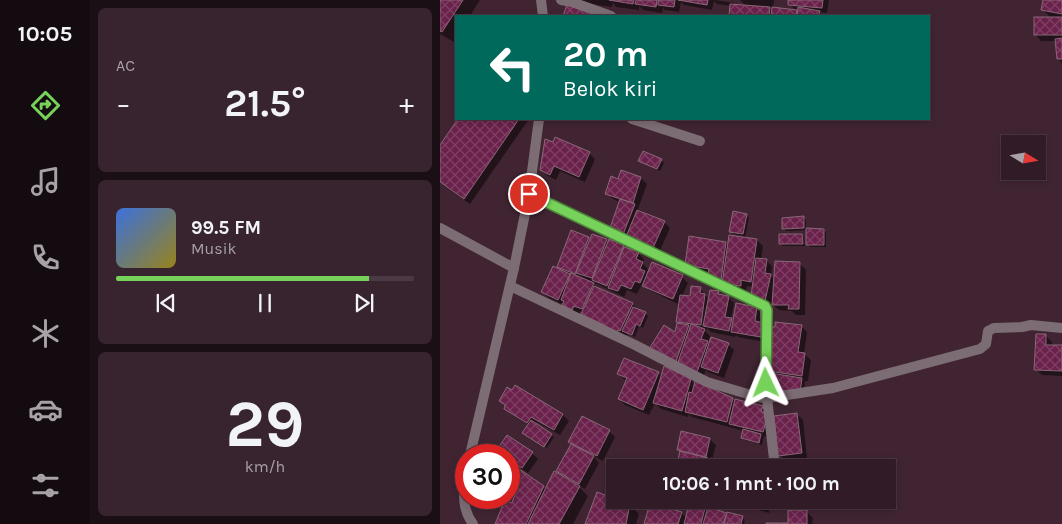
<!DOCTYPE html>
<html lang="id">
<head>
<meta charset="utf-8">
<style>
  body { margin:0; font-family:Karla,sans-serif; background:#38242e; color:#f1f3f6; height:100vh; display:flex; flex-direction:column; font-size:19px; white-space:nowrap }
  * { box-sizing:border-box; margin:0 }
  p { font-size:16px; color:#a8a1a7 }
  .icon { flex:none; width:28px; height:28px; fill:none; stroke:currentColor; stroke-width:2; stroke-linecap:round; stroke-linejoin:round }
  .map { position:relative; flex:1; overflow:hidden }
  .sheet { display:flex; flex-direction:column; gap:8px; padding:8px; background:#1a0f15; width:350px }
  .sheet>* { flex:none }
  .top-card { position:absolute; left:15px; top:15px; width:475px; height:105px; border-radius:0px; box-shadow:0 2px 8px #0003,0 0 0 1px #4b3943; background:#00695c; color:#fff; overflow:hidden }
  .needle { width:32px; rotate:101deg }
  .buttons { position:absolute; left:561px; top:135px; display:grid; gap:10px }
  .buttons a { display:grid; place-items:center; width:45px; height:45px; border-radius:0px; background:#301b26; box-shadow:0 2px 8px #0003,0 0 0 1px #4b3943; font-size:25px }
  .speed { position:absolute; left:15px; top:444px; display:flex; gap:10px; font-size:25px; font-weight:700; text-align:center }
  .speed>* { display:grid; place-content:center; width:65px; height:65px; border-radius:50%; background:#301b26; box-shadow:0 2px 8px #0003,0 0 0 1px #4b3943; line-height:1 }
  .speed .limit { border:8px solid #d22; background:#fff; color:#111 }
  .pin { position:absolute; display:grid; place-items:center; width:42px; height:42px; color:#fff; margin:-21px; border:2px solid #fff; border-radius:50%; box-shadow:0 1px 5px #0007 }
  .me { position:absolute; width:55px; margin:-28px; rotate:358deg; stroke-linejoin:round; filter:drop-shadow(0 0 4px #0008) }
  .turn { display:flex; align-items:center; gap:18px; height:105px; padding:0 25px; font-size:22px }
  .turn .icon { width:65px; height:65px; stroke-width:2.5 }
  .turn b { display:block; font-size:35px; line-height:42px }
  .big { font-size:38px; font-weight:700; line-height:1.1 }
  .sheet .widget { flex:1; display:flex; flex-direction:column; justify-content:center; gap:8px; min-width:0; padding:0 18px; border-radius:8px; background:#38242e }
  .sheet .dial { align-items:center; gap:0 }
  .dial b { font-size:65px; line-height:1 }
  .song { display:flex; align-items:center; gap:15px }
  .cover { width:60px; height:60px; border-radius:8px; background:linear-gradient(135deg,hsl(220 70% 55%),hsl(50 70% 35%)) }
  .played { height:5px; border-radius:2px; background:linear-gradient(90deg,#76d25a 85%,#4b3943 85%) }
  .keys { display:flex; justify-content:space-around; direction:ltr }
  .heat { display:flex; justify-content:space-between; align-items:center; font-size:28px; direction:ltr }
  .trip { position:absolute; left:166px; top:459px; width:290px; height:50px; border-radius:0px; background:#301b26; box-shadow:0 2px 8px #0003,0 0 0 1px #4b3943; font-weight:700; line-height:50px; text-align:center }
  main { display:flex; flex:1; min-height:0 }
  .tab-bar { display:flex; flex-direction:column; width:90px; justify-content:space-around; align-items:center; background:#130b0f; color:#a8a1a7 }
  .tab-bar .icon { width:35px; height:35px }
  .tab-bar .current { color:#76d25a }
  .tab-bar b { font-size:22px; color:#f1f3f6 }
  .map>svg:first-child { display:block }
  .shadow { fill:#0007 }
  .building { fill:url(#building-cross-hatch); stroke:#896777 }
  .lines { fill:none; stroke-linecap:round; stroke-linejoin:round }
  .street { stroke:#7c6c73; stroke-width:10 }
  .route-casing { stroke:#4d883a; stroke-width:12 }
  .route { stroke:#76d25a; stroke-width:9 }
</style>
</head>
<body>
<main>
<nav class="tab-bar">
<b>10:05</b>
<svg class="icon current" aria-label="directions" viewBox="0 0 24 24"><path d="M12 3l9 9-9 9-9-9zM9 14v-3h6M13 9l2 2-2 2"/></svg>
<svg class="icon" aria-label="music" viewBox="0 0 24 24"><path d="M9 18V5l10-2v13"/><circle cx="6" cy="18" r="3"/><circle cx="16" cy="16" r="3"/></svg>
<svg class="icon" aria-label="phone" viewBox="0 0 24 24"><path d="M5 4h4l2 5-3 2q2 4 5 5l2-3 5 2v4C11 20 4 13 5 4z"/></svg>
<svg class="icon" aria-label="climate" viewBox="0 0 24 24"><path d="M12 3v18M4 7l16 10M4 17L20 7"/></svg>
<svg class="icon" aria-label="car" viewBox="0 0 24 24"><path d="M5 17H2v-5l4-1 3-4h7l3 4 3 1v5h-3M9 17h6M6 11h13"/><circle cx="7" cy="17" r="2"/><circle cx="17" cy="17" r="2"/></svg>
<svg class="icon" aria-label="filters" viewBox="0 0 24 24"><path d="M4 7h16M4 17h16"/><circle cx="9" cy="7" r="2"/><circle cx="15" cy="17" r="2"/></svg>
</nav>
<section class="sheet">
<div class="widget"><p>AC</p>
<div class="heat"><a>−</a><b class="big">21.5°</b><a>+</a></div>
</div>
<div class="widget">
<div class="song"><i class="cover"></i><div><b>99.5 FM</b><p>Musik</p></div></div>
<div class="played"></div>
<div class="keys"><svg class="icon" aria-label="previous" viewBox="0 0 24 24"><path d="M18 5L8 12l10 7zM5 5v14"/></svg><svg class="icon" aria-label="pause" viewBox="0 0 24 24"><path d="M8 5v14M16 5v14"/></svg><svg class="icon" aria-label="next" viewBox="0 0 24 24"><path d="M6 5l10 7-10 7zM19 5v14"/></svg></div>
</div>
<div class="widget dial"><b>29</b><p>km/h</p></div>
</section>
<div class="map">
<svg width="622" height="524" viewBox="0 0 622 524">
  <defs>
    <pattern id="building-cross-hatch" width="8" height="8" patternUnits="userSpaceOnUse" patternTransform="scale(1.25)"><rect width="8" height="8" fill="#6a214b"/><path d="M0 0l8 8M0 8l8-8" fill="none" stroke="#7f4064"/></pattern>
  </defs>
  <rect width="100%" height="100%" fill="#402432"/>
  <g class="shadow">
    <path d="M0 0H40L30 16H16V38L14 42 0 34Z"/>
    <path d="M123 0H275L294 3V0H291H294V6L307 7 300 0H334L333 8 356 11 350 4 349 0H389L387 13 380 12 383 16H290L291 6 277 4 274 1 272 10 244 5 241 2 239 12 225 10 223 8 222 13 203 10 199 6V10L176 7 173 3 172 7Z"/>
    <path d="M604 0H622V63L618 59 617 41H601L595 34 611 18 603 10Z"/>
    <path d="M129 3 151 12 156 16H124Z"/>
    <path d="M20 119H89L30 204 0 183V148Z"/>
    <path d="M149 153 155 159 145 182 120 171 116 180 108 176 101 170Z"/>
    <path d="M221 160 224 163 220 171 200 161Z"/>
    <path d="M201 178 207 184 198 209 224 222 230 228 219 253 176 237 180 202 173 199 167 193 179 180Z"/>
    <path d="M307 215 309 218 305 238 317 240 323 246 321 260H326L332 266 331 276 335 280 360 264 366 270 365 315H356L352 311 339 310 331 303V306L319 302 314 287 307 286 306 292 289 289 269 273 252 271 250 237 286 243 289 246 302 238 303 236 293 234 291 231Z"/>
    <path d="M364 218 366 220V230H384L386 233V247H370L368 244V230L346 231 343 228Z"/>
    <path d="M362 235 364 238 365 246H343L340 243Z"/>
    <path d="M148 238 150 240H166L169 243 183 246 198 253 204 259 203 264 208 269 206 274 208 276 242 277 248 283 242 296 251 298 260 288 270 301 278 292 282 296 288 297 294 303 291 319 294 322 316 308 322 314 330 331 361 326 367 332 364 354 371 360 368 381H365L363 395 332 390 329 387 334 375 329 371V343L298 337 296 335 295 337 271 332 267 328 266 331 264 330 270 336 268 343 270 345 288 344 294 350 284 378 268 372 266 370 263 377 217 354 236 334 241 325 238 321 240 305 201 286 197 294 187 290 184 297 149 280 158 289 192 304 208 316 203 328 199 326 195 337 187 334 186 336 140 311 138 315 124 305 109 298 103 292 124 272 118 266Z"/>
    <path d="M606 336 612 342V346H622V376L602 375 596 369Z"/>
    <path d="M185 359 219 373 222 377 251 380 255 385 292 399 296 402 322 407 328 413 329 438 324 436 322 445 305 440 302 437 304 431 252 417 249 414 248 417 221 409 215 403 209 415 185 405 179 399 187 381 178 374Z"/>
    <path d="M76 387 123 415 129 421 120 435 97 422 95 424 114 437 107 448 86 435 89 425 71 414 60 401 73 391Z"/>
    <path d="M357 414 363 420 367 459 346 461 340 455Z"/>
    <path d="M169 431 175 437 163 461 153 456 159 463 145 489 137 485 148 496 133 524H57L73 505 76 497 69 492V464L106 489 123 477 117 471 132 444Z"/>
    <path d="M269 439 276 445 272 460 292 465 294 468H237L241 452 238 450Z"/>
    <path d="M57 451 92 453 98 459 88 473 69 460V455H62Z"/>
    <path d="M158 494 190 505 199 514 196 524H146Z"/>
    <path d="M252 500 266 502 272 508V509L302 517 305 520 304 524H206L241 513 247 518Z"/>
    <path d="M290 500H330L329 513 294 503Z"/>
    <path d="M367 512 373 518 372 524H349Z"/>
  </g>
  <g class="building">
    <path d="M0 0H23L2 32 0 31Z"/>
    <path d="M169 0H194L193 4Z"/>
    <path d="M196 0H217L216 7 195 4Z"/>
    <path d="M218 0H235L234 7 218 5Z"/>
    <path d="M238 0H268L267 5Z"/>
    <path d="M348 0H383L382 8 348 5Z"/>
    <path d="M603 0H622V14L601 10Z"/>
    <path d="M128 2 152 11 150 16H123Z"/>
    <path d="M290 4 330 7 329 16H289Z"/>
    <path d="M332 7 357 10 356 16H331Z"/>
    <path d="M358 7 380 11 379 16H357Z"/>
    <rect x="594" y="17" width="28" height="18"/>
    <path d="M622 38V59H617L615 39Z"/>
    <path d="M18 119H79L24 199 0 182V145Z"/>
    <path d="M115 137 150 152 139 177 114 166 110 175 100 170 105 139 113 142Z"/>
    <path d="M203 151 222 159 217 169 198 161Z"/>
    <path d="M181 170 201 177 193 203 165 194 171 176 178 179Z"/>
    <path d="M180 199 195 204 182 237 169 231Z"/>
    <path d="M197 210 225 221 213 248 186 237Z"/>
    <path d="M293 211 307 214 303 234 289 232Z"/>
    <path d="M364 216V228L342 229V218Z"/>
    <path d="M366 228 384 229V245H366Z"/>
    <path d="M131 230 149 237 135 274 117 267Z"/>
    <path d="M152 234 167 239 152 278 136 273Z"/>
    <path d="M339 234H362L363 244H339Z"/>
    <path d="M289 235 317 239 311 282 301 280V286L282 284Z"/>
    <path d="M249 236 286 242 281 280 267 278 269 269 245 265Z"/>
    <path d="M169 239 184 245 167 286 152 280Z"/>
    <path d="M184 247 199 252 196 259 203 262 200 269 205 271 200 283 195 281 191 289 181 285 178 291 168 288Z"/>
    <path d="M316 258 327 259 325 273 331 274 325 301 311 296Z"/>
    <path d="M335 261 360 262 359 309H348L349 305H332Z"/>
    <path d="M212 262 243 275 233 299 202 286Z"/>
    <path d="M113 266 130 274 118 300 101 292Z"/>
    <path d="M131 273 154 283 142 309 134 306 132 310 122 305 124 301 121 300Z"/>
    <path d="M154 286 193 303 180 331 178 330 176 333 163 327 164 325 141 314Z"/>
    <path d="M251 286 261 287 260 293 265 294 261 325 236 322 240 295 250 296Z"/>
    <path d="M270 290 279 291 278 294 289 296 285 317 292 318 289 331 263 326Z"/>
    <path d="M296 303 317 307 315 321 324 323 321 337 291 332Z"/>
    <path d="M193 307 206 312 200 326 196 324 192 335 182 331Z"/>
    <path d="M335 322 362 325 358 352 365 353 362 376 328 371 330 327H335Z"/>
    <path d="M237 323 249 325 235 364 209 349 224 325 235 332Z"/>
    <path d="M251 324 265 329 261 339 268 341 257 372 237 365Z"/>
    <path d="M596 334H606V345H622V371L594 370Z"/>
    <path d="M271 337 289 343 278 373 261 367Z"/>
    <path d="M184 358 219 372 203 410 178 399 187 378 177 374Z"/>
    <path d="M224 366 251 379 242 411 213 403Z"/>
    <path d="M330 373 362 378 360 393 328 388Z"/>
    <path d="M255 381 293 398 287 422 245 412 249 392 252 393Z"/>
    <path d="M75 385 123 414 114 430 91 417 87 423 64 409 65 405 59 401 67 387 72 390Z"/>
    <path d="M295 399 323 406 321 412H324L326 422 323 432 289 424Z"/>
    <path d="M357 413 362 453 338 456 334 416Z"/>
    <path d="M142 416 170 430 157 456 128 442Z"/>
    <path d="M91 420 112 434 104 447 82 433Z"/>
    <path d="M303 429 321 434 319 443 301 438Z"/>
    <path d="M241 431 270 438 266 457 237 450Z"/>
    <path d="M67 435 93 452 82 468 69 460V455H62L56 451Z"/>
    <path d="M42 444 58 455H41Z"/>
    <path d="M131 444 154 456 139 484 116 471Z"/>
    <path d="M240 451 268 458 266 468H236Z"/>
    <path d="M271 458 292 464V468H269Z"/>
    <path d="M69 462 104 486 86 524H55L65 500 72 503 75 494 69 490Z"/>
    <path d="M114 471 140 486 119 524H88Z"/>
    <path d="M157 492 175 499V500L190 504 186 524H145Z"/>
    <path d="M250 500H267L261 524H244Z"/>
    <path d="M295 500H324L323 508Z"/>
    <path d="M210 503 242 512 238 524H204Z"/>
    <path d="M268 507 287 513 283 524H263Z"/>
    <path d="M348 510H367V524H326V523H348Z"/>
    <path d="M287 512 303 516 301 524H284Z"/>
  </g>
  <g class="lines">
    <g class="street">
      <path d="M101 0 103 16"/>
      <path d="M121 0 132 2 171 16"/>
      <path d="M192 119 260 141"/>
      <path d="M89 194 325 306 327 398 335 468"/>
      <path d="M0 228 74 268"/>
      <path d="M70 286 195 345 267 382 318 397 327 398 393 388 540 349 546 344 548 331 554 328 582 327 591 325 622 328"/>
      <path d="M30 455 74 268 89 194 99 119"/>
      <path d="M26 475C23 492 22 510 33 524"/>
    </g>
  </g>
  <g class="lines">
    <g class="route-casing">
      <path id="route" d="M89 194 325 306 327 310 326 383"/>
    </g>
    <use href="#route" class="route"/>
  </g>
</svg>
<div class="buttons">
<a><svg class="needle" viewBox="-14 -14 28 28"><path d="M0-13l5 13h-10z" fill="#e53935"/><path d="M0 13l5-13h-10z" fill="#a8a1a7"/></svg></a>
</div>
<div class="speed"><div class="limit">30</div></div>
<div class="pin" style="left:89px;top:194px;background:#d93025"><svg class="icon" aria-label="arrive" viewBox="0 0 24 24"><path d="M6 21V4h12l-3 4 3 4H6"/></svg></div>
<svg class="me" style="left:326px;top:383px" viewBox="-20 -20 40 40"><path d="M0-17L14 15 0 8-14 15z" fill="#76d25a" stroke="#fff" stroke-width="4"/></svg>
<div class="trip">10:06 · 1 mnt · 100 m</div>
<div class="top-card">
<div class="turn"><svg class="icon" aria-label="left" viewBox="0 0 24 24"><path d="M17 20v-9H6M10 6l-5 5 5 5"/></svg><div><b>20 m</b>Belok kiri</div></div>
</div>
</div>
</main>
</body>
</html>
